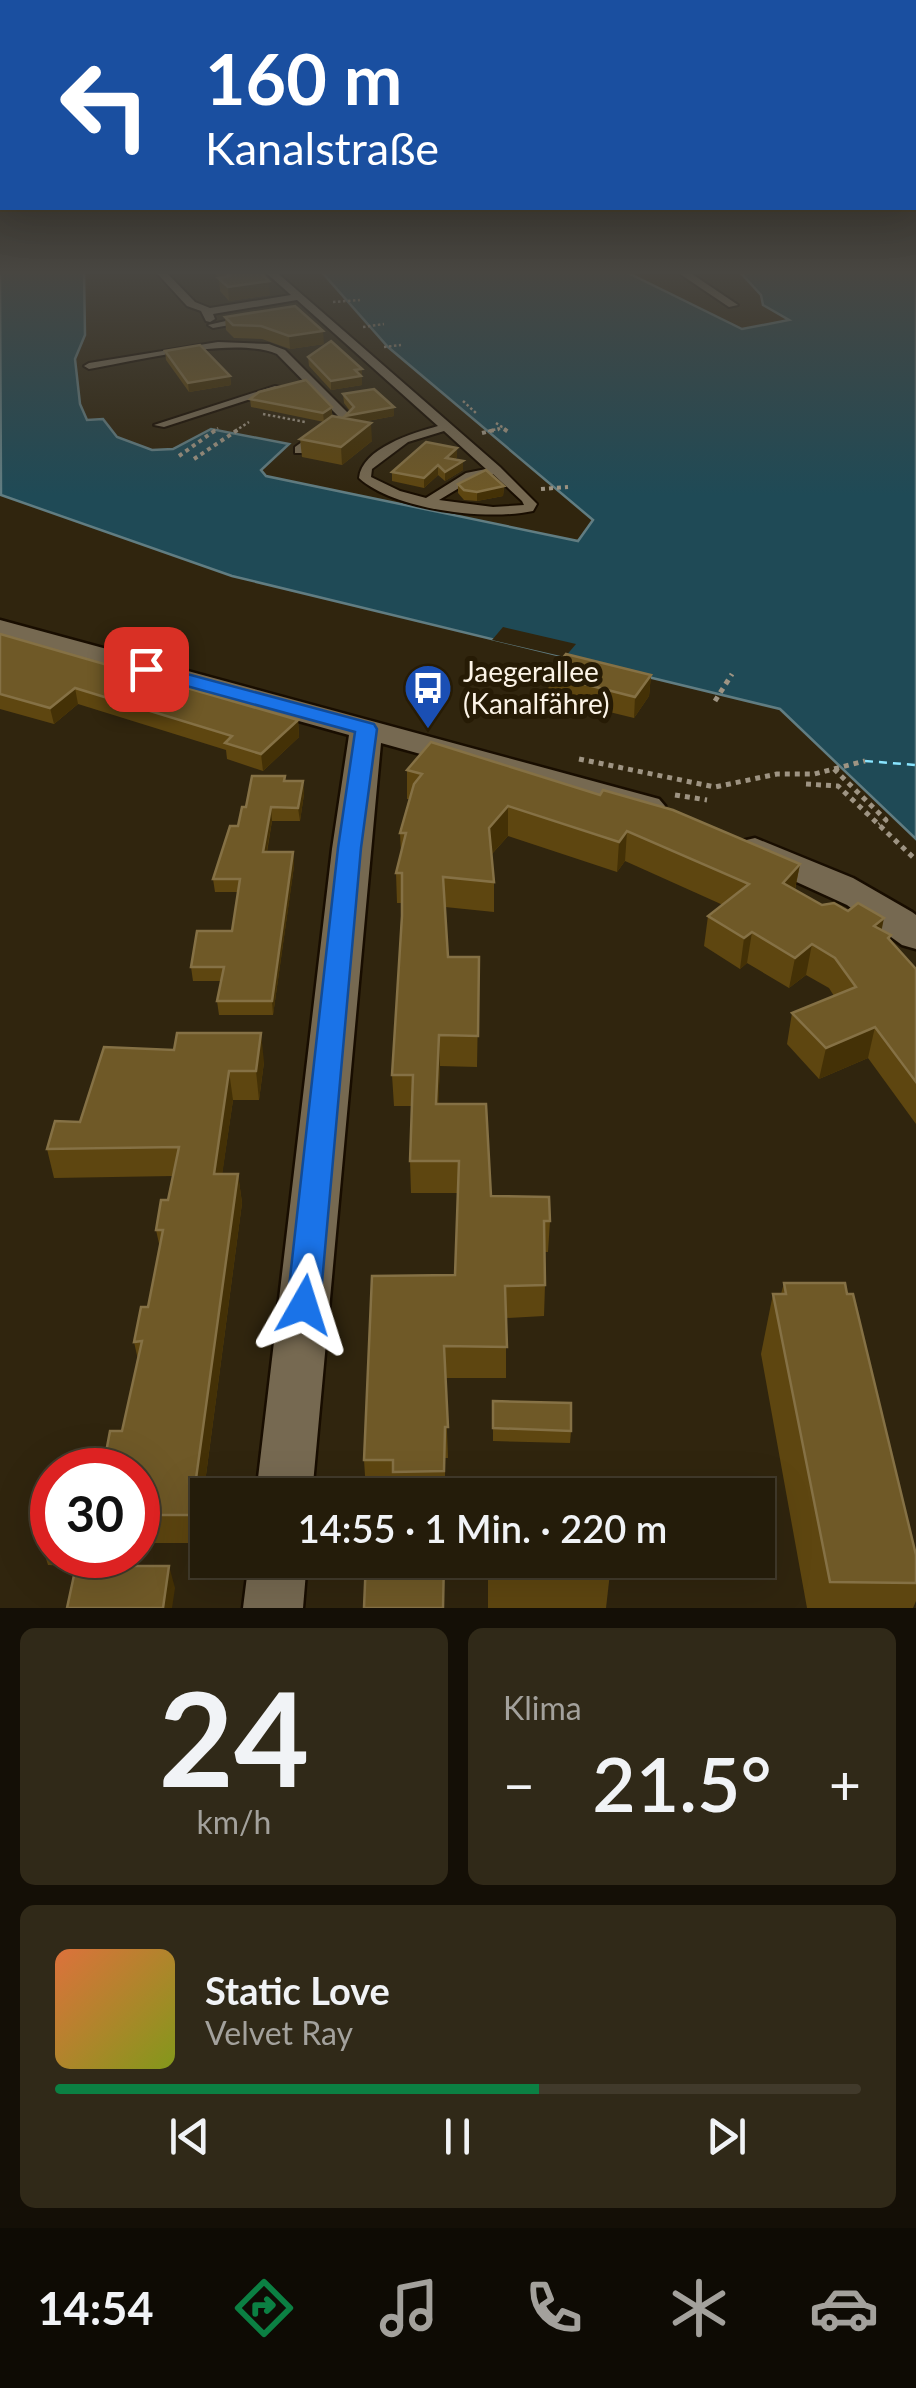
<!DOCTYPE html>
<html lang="de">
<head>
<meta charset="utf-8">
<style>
  body { margin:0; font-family:Lato,sans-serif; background:#302918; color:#f1f3f6; height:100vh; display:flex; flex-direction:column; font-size:38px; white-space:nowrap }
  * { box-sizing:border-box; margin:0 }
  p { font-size:32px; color:#a3a19c }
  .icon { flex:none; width:55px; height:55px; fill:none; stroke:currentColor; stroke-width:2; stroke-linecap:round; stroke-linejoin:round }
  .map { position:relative; height:1608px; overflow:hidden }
  .sheet { display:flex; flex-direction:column; gap:20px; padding:20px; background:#140f06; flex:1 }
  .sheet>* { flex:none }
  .hud { position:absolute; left:0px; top:0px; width:918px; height:210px; box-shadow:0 10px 40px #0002,0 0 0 2px #413a2b; background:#1a4fa0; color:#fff; overflow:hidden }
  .speed { position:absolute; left:30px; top:1448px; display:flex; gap:20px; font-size:50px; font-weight:700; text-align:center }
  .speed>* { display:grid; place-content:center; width:130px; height:130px; border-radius:50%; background:#241c0a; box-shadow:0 10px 40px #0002,0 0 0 2px #413a2b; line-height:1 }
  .speed .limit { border:15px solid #d22; background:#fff; color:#111 }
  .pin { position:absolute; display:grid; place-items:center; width:85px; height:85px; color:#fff; margin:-42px; border-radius:20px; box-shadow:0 5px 15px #0006 }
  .me { position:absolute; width:110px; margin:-55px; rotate:6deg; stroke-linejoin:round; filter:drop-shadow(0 0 8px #0008) }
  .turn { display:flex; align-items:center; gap:35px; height:210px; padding:0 40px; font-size:45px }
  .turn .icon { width:130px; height:130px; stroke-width:2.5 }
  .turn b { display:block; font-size:70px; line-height:85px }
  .big { font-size:75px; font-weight:600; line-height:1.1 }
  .sheet .card { flex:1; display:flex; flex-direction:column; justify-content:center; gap:15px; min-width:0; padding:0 35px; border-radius:15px; background:#302918 }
  .sheet .dial { align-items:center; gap:0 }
  .dial b { font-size:130px; line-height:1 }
  .song { display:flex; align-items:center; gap:30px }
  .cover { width:120px; height:120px; border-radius:15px; background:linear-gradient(135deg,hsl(20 70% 55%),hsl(70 70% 35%)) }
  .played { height:10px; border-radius:5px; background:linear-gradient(90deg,#0b8043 60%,#413a2b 60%) }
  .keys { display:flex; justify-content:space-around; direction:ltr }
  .heat { display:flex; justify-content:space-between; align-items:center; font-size:55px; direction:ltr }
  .sheet .tiles { flex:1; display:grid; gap:20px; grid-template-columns:1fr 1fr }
  .card:last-child { grid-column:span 2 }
  .trip { position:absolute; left:190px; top:1478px; width:585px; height:100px; border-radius:0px; background:#241c0a; box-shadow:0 10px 40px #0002,0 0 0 2px #413a2b; font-weight:600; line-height:100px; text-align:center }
  .tab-bar { display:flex; height:160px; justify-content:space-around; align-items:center; background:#0e0b04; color:#a3a19c }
  .tab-bar .icon { width:70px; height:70px }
  .tab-bar .active { color:#0b8043 }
  .tab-bar b { font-size:45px; color:#f1f3f6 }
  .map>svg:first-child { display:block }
  .water { fill:#1f4a56; stroke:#617d82; stroke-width:2.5 }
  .pier { fill:#30250e }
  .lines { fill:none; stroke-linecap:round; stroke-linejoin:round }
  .ferry { stroke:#89e5ff; stroke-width:2.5; stroke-dasharray:8 6; stroke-linecap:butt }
  .service-casing { stroke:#180d00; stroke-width:4 }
  .minor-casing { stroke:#180d00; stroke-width:5 }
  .path-far2 { stroke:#9e9483; stroke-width:2.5; stroke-dasharray:2.5 2.5; stroke-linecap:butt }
  .path-far1 { stroke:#9e9483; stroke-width:4; stroke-dasharray:4 4; stroke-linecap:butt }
  .path { stroke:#9e9483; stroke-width:5; stroke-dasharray:5 5; stroke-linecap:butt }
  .service { fill:#766951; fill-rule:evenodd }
  .minor { fill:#766951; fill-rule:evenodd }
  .wall { fill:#5e4610 }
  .shaded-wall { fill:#443106 }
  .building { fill:#6f5927; stroke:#857145; stroke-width:2.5 }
  .route { fill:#1a73e8; stroke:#114b97; stroke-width:2.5 }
  .labels { text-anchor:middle; stroke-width:10; stroke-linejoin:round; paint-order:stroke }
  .poi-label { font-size:28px; fill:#fcf4e7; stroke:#261b05; text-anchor:start }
</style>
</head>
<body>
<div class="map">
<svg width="916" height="1608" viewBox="0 0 916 1608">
  <rect width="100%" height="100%" fill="#30250e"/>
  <path class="water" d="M0 270H84L85 335 75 359 80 404 87 420 103 419 117 437 152 450 173 449 211 429 289 444 261 470 266 476 578 541 593 520 388 347 320 270H622L742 329 789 320 763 305 761 295 738 270H916V839L780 709 232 576 1 495Z"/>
  <path class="pier" d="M503 627 576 644 565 657 492 640Z"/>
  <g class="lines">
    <path class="ferry" d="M865 761 916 765"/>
    <g class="service-casing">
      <g id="service">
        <path d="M154 270H164L195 302 210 308 291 295 263 270H274L500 467 537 504 533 511C487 521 394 510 359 478 362 448 413 433 438 426L297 300 213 314 215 319 210 322 206 321 201 311 187 306ZM444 431 486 469 466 473 426 498 400 491 371 477 372 469 408 442ZM493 474 522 501 524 505 493 507 439 500 474 479Z"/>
        <path d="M674 270H686L738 305 729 307Z"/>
        <path d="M248 316 253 319 252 321 213 328 208 325Z"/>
        <path d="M218 342 269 344 285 350 351 416 303 453H295V447L338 416 277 354C234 336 137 361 89 369L84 366 89 363Z"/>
        <path d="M275 386 285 388 164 427 154 425Z"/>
      </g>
    </g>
    <g class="minor-casing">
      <g id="minor">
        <path d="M0 620 659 799 665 806 659 813 647 817 381 743 312 1495H256L332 849 349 735 0 638Z"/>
        <path d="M755 838 853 878 912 912 916 915V949L902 945 847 905 742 857 737 849 742 841Z"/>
        <path d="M249 1560H307L303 1608H243Z"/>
      </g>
    </g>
    <g class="path-far2">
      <path d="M333 302 360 300"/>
      <path d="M363 327 384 324"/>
      <path d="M384 347 401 345"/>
      <path d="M463 401 477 414"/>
      <path d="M263 414 305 422"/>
      <path d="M496 423 508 431"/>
      <path d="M213 431 218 428"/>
      <path d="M235 431 249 422"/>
      <path d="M488 431 503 428"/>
    </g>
    <g class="path-far1">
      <path d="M504 429 510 433"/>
      <path d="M482 433 499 429"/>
      <path d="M179 456 217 429"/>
      <path d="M194 459 239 429"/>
      <path d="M541 489 568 487"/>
    </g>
    <g class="path">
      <path d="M715 701 732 674"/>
      <path d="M579 759 715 787 777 774H814L865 761"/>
      <path d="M834 769 886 820 879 825"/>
      <path d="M806 784 838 786 916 860"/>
      <path d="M675 795 707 800"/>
    </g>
    <use href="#service" class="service"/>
    <use href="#minor" class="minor"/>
  </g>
  <g class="wall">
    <path d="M212 270H258L270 295 229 301 220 291 219 278Z"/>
    <path d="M225 317 324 344 290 349 262 339 234 338 226 330Z"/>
    <path d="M165 351 230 376 231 385 189 392 166 360Z"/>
    <path d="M308 357 362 369V385L331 390 309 366Z"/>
    <path d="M343 394 394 407V416L362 422 372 441 342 465 302 457 300 439 345 418V416L350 411 344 403Z"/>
    <path d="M250 399 332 407V416L324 422 251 407Z"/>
    <path d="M457 457 455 460 463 461V470L445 481 438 475 424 488 392 481V472Z"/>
    <path d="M458 484 504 486 503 496 477 501 464 500 458 493Z"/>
    <path d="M0 634 298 720 299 737 263 771 227 759 226 750 78 704 54 724 0 709Z"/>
    <path d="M549 675H651L649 696 634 718 548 697Z"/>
    <path d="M407 770 800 864 795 890 822 905 891 935 890 939 916 969V1124L868 1058 819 1079 787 1044 792 1013 834 996 829 988 806 975 789 988 747 963 740 969 704 946 708 916 723 905 625 861 617 872 508 836 492 854 494 882V912L445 907 448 957H479L477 1067 440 1066 438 1104 491 1196 550 1221 548 1252H544L545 1285 544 1316 506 1318V1378H445L448 1458H445V1495H394V1491H366L364 1460 455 1275 458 1193H411L410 1161 412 1106H394L392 1075 402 903H397L396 873 401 854 400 833 410 799H407Z"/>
    <path d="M286 781H303L304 794 300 821H272L267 852H293L294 866 273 1015H219L217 1001 221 981H193L191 967 232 931 238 892H215L213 879 246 807Z"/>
    <path d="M104 1047 264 1062 259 1100H233L222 1174H238L242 1203 197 1543H138V1470L104 1463 122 1431 138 1360 134 1342 148 1307 160 1248 156 1230 168 1200 173 1176 54 1178 47 1149 80 1122Z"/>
    <path d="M784 1283 916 1555V1601L913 1608H807L761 1354 773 1294H781Z"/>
    <path d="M493 1401 571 1431 570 1443 493 1441Z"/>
    <path d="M52 1481V1555H91L89 1566 175 1588 76 1566 48 1565 39 1537Z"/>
    <path d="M488 1560H610V1573L606 1608H488Z"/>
  </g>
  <g class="shaded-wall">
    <path d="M269 281 270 295 229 301 228 287Z"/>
    <path d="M323 331 324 344 290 349 289 336Z"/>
    <path d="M362 369V385L331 390V381L355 370Z"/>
    <path d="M230 376 231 385 189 392 188 383Z"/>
    <path d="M332 407V416L324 422 323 413Z"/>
    <path d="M394 407V416L346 425 345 416Z"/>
    <path d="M371 423 372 441 342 465 341 447Z"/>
    <path d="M457 448V457L446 467V458Z"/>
    <path d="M463 461V470L445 481V472Z"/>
    <path d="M438 465V475L424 488V478Z"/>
    <path d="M504 486 503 496 477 501V492Z"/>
    <path d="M651 675 649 696 634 718 635 697Z"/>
    <path d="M75 688 78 704 54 724 50 708Z"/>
    <path d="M298 720 299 737 263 771 261 754Z"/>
    <path d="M303 781 304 794 300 821 298 808Z"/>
    <path d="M508 806V836L489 857V828Z"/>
    <path d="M271 807 272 821 264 866 263 852Z"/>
    <path d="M627 831 625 861 617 872 619 842Z"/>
    <path d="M293 852 294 866 273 1015 272 1001Z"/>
    <path d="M800 864 794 893 783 883Z"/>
    <path d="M884 918 878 948 874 926Z"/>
    <path d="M752 932 747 963 740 969 744 938Z"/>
    <path d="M812 944 806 975 789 988 795 958Z"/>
    <path d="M875 1027 868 1058 819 1079 826 1048Z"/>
    <path d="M261 1033 264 1062 259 1100 256 1071Z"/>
    <path d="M439 1035 440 1066 437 1136 436 1104Z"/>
    <path d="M229 1071 233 1100 218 1203 214 1174Z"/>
    <path d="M238 1174 242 1203 197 1543 191 1515Z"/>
    <path d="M169 1566 175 1588 172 1608H163Z"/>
  </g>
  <g class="building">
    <path d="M224 270H258L269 281 228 287 218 278 230 276Z"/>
    <path d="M295 306 323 331 289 336 261 326 233 325 225 317Z"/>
    <path d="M331 341 362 369 355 370 361 376 331 381 308 357Z"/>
    <path d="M200 345 230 376 188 383 165 351Z"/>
    <path d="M306 380 332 407 323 413 250 399 259 392Z"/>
    <path d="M374 389 394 407 345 416 354 407 343 394Z"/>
    <path d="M332 416 371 423 341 447 300 439Z"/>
    <path d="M426 442 457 448 446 458 463 461 445 472 438 465 424 478 392 472Z"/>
    <path d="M486 470 504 486 477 492 464 490 458 484Z"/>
    <path d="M0 634 298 720 261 754 225 743 232 736 75 688 50 708 0 694Z"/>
    <path d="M566 654 651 675 635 697 549 675Z"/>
    <path d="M431 742 600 795 603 790 673 810 800 864 783 883 822 905 834 903 848 911 858 903 884 918 874 926 891 935 888 938 916 969V1082L875 1027 826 1048 792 1013 856 987 835 958 812 944 795 958 752 932 744 938 708 916 749 884 627 831 619 842 508 806 489 828 494 882 443 877 448 957H479L478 1036 439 1035 436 1104H486L491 1196 549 1197 550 1221H544L545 1285 505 1286 507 1347 444 1346 448 1427H445L444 1471 393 1472V1460H364L372 1276 455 1275 459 1161H410L413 1075H392L402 916V873H396L406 833H400L414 784 422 774 407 770Z"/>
    <path d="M252 776H285L284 781H303L298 808 271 807 263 852H293L272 1001H217L224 967H191L197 931H232L240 879H213L230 826H238L242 807H246Z"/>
    <path d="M177 1033H261L256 1071H229L214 1174H238L191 1515H138V1470H55L57 1462 104 1463 110 1431H122L142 1341 134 1342 141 1307H148L163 1230H156L161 1200H168L179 1147 47 1149 55 1121 80 1122 104 1047 174 1050Z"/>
    <path d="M784 1283H845L847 1294H853L916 1555V1583L830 1582 773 1294H786Z"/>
    <path d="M493 1401 571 1403V1431L493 1428Z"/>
    <path d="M52 1481V1537H39Z"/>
    <path d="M366 1560H444L443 1608H364Z"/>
    <path d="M489 1560H610V1573L490 1572Z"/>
    <path d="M76 1566H169L163 1608H67Z"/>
  </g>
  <linearGradient id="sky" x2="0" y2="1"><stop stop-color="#1a1408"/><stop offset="0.55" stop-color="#484641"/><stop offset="1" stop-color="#484641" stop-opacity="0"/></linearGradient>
  <rect width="916" height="495" fill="url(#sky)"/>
  <path class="route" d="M146 663 374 724 377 729 361 848 320 1305 315 1315 304 1319 292 1315 287 1305 338 848 355 732 139 673V665Z"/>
  <defs>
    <g id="bus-pin" transform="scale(2.5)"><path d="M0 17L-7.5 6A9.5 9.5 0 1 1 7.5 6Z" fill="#1a4fb4" stroke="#261b05"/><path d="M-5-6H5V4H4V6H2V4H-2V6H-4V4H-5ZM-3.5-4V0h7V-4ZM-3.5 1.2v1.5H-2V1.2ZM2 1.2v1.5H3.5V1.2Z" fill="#fff"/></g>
  </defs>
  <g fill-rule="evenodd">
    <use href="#bus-pin" x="428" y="688"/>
  </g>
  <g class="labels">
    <g class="poi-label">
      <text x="463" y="682">Jaegerallee<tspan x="463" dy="32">(Kanalfähre)</tspan></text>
    </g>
  </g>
</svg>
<div class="speed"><div class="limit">30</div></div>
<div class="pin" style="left:146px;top:669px;background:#d93025"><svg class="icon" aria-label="arrive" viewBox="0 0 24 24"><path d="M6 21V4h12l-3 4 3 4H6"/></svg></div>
<svg class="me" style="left:304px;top:1305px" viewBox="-20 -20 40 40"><path d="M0-17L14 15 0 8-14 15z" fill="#1a73e8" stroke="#fff" stroke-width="4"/></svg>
<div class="trip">14:55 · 1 Min. · 220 m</div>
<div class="hud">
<div class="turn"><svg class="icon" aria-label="left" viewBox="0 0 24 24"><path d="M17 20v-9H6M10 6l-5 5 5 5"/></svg><div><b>160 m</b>Kanalstraße</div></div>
</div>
</div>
<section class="sheet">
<div class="tiles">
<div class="card dial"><b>24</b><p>km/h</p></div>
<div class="card"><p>Klima</p>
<div class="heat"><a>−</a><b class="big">21.5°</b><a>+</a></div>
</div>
<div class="card">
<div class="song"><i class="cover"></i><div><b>Static Love</b><p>Velvet Ray</p></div></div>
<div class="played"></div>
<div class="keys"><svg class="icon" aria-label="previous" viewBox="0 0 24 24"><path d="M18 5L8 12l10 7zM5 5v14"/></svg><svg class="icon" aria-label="pause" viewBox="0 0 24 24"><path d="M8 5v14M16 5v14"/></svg><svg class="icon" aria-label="next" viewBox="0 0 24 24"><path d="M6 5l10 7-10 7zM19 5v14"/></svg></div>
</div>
</div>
</section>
<nav class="tab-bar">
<b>14:54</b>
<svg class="icon active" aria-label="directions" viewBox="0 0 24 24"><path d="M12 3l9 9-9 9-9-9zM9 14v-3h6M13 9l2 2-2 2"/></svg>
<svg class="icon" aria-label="music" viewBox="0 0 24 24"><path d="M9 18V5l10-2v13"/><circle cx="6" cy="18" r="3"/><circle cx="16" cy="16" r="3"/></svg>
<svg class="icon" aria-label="phone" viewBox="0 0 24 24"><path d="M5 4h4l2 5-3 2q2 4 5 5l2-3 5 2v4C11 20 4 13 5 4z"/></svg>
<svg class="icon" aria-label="climate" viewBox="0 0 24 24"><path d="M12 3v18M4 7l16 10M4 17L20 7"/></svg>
<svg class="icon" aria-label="car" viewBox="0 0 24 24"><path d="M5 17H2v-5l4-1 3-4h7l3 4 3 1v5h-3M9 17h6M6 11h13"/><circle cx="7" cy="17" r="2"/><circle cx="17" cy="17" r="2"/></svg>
</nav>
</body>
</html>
